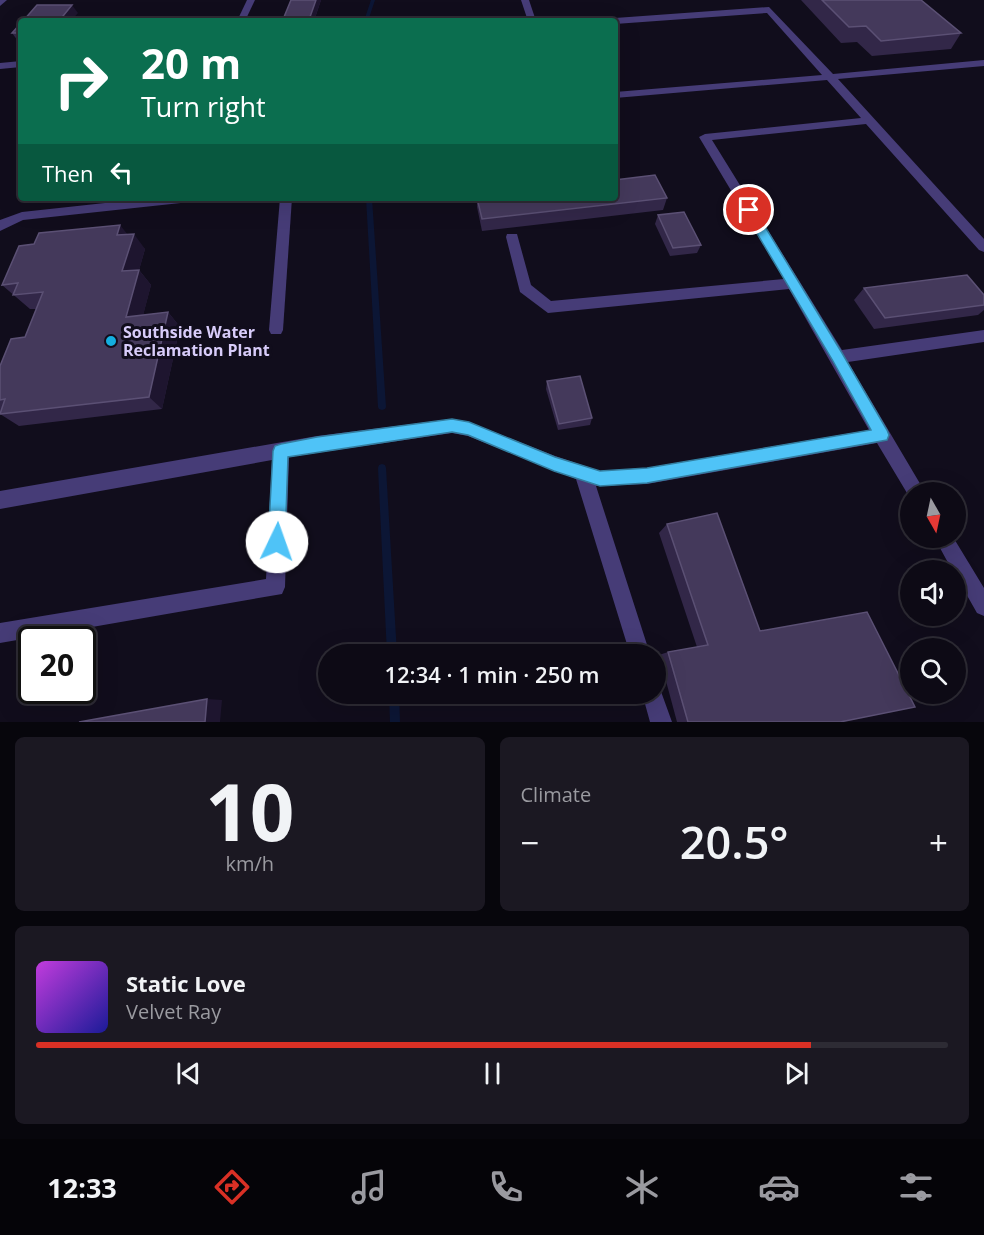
<!DOCTYPE html>
<html lang="en">
<head>
<meta charset="utf-8">
<style>
  body { margin:0; font-family:"Open Sans",sans-serif; background:#1b1822; color:#f1f3f6; height:100vh; display:flex; flex-direction:column; font-size:22px; white-space:nowrap }
  * { box-sizing:border-box; margin:0 }
  p { font-size:20px; color:#9a9aa0 }
  .icon { flex:none; width:33px; height:33px; fill:none; stroke:currentColor; stroke-width:2; stroke-linecap:round; stroke-linejoin:round }
  .map { position:relative; height:722px; overflow:hidden }
  .details { display:flex; flex-direction:column; gap:15px; padding:15px; background:#07060c; flex:1 }
  .details>* { flex:none }
  .guide { position:absolute; left:18px; top:18px; width:600px; height:183px; border-radius:6px; box-shadow:0 6px 24px #0002,0 0 0 2px #2d2b34; background:#0b6e4f; color:#fff; overflow:hidden }
  .needle { width:39px; rotate:171deg }
  .buttons { position:absolute; left:900px; top:482px; display:grid; gap:12px }
  .buttons a { display:grid; place-items:center; width:66px; height:66px; border-radius:50%; background:#0d0a15; box-shadow:0 6px 24px #0002,0 0 0 2px #2d2b34; font-size:30px }
  .speed { position:absolute; left:18px; top:626px; display:flex; gap:12px; font-size:30px; font-weight:700; text-align:center }
  .speed>* { display:grid; place-content:center; width:78px; height:78px; border-radius:50%; background:#0d0a15; box-shadow:0 6px 24px #0002,0 0 0 2px #2d2b34; line-height:1 }
  .speed .limit { border:3px solid #111; border-radius:9px; background:#fff; color:#111 }
  .pin { position:absolute; display:grid; place-items:center; width:51px; height:51px; color:#fff; margin:-26px; border:3px solid #fff; border-radius:50%; box-shadow:0 2px 6px #0007 }
  .me { position:absolute; width:66px; margin:-33px; rotate:3deg; stroke-linejoin:round; filter:drop-shadow(0 0 4px #0008) }
  .turn { display:flex; align-items:center; gap:21px; height:126px; padding:0 24px; font-size:27px }
  .turn .icon { width:78px; height:78px; stroke-width:2.5 }
  .turn b { display:block; font-size:42px; line-height:51px }
  .then { display:flex; align-items:center; height:57px; padding:0 24px; background:#0003; gap:12px; font-size:22px }
  .big { font-size:45px; font-weight:600; line-height:1.1 }
  .details .widget { flex:1; display:flex; flex-direction:column; justify-content:center; gap:9px; min-width:0; padding:0 21px; border-radius:9px; background:#1b1822 }
  .details .dial { align-items:center; gap:0 }
  .dial b { font-size:78px; line-height:1 }
  .song { display:flex; align-items:center; gap:18px }
  .cover { width:72px; height:72px; border-radius:9px; background:linear-gradient(135deg,hsl(290 70% 55%),hsl(240 70% 35%)) }
  .played { height:6px; border-radius:3px; background:linear-gradient(90deg,#d93025 85%,#2d2b34 85%) }
  .keys { display:flex; justify-content:space-around; direction:ltr }
  .heat { display:flex; justify-content:space-between; align-items:center; font-size:33px; direction:ltr }
  .details .tiles { flex:1; display:grid; gap:15px; grid-template-columns:1fr 1fr }
  .widget:last-child { grid-column:span 2 }
  .trip { position:absolute; left:318px; top:644px; width:348px; height:60px; border-radius:30px; background:#0d0a15; box-shadow:0 6px 24px #0002,0 0 0 2px #2d2b34; font-weight:600; line-height:60px; text-align:center }
  .tab-bar { display:flex; height:96px; justify-content:space-around; align-items:center; background:#050408; color:#9a9aa0 }
  .tab-bar .icon { width:42px; height:42px }
  .tab-bar .on { color:#d93025 }
  .tab-bar b { font-size:27px; color:#f1f3f6 }
  .map>svg:first-child { display:block }
  .lines { fill:none; stroke-linecap:round; stroke-linejoin:round }
  .stream { fill:#0c1635; fill-rule:evenodd }
  .minor { fill:#463c77; fill-rule:evenodd }
  .wall { fill:#322748 }
  .shaded-wall { fill:#1e152f }
  .building { fill:#44395b; stroke:#5b5074; stroke-width:1.5 }
  .route { fill:#4fc3f7; stroke:#337fa1; stroke-width:1.5 }
  .poi-dot { fill:#14aedf; stroke:#110d1c; stroke-width:2 }
  .labels { text-anchor:middle; stroke-width:6; stroke-linejoin:round; paint-order:stroke }
  .poi-label { font-size:16px; font-weight:bold; fill:#d8ccfa; stroke:#110d1c; text-anchor:start }
</style>
</head>
<body>
<div class="map">
<svg width="984" height="722" viewBox="0 0 984 722">
  <rect width="100%" height="100%" fill="#110d1c"/>
  <g class="lines">
    <g class="stream">
      <path d="M371 0H375L368 21H364Z"/>
      <path d="M366 198H372L386 407 385 409 382 410 379 409 378 407Z"/>
      <path d="M382 464 385 465 386 468 397 654H387L378 468 379 465Z"/>
      <path d="M389 693H399L400 722H390Z"/>
    </g>
    <g class="minor">
      <path d="M0 0H7L0 6Z"/>
      <path d="M247 0H255L245 21H237Z"/>
      <path d="M521 0H529L536 21H528Z"/>
      <path d="M769 7 833 74 984 60V66L838 79 984 239V252L979 250 866 124 712 140 842 350 984 330V342L848 362 925 492H910V498L877 443 647 484 596 486 650 654H630L576 479 468 436 452 433 289 457 285 587 282 594 0 643V623L266 579 272 460 0 509V491L317 436 452 419 469 422 555 456 600 471 647 468 869 430 789 289 548 313 520 292 506 237 507 234H517L531 285 551 301 784 279 699 137 705 134 861 118 827 80 615 98V92L822 75 767 13 615 24V21H611L615 18Z"/>
      <path d="M21 61V67L0 69V63Z"/>
      <path d="M151 198H196L190 202 23 220 0 231V220L22 212Z"/>
      <path d="M280 198H292L283 330 281 334H271L269 330Z"/>
      <path d="M934 537H953L984 588V616L977 613 956 576V570H952Z"/>
      <path d="M656 684 659 686 672 722H650L642 693H656Z"/>
    </g>
  </g>
  <g class="wall">
    <path d="M291 0H321L314 21H285L284 17Z"/>
    <path d="M801 0H921L961 33 951 49 872 56 857 42 841 43Z"/>
    <path d="M21 23V41H18L12 33Z"/>
    <path d="M477 198H667L663 210 482 231 477 207Z"/>
    <path d="M658 215 701 245 697 253 670 256 655 224Z"/>
    <path d="M127 234 145 249 139 270 151 285 143 315 168 312 180 327 162 409 19 426 0 414V366L25 337 37 309H30L2 285Z"/>
    <path d="M864 288 984 295V310L978 315 874 329 854 300Z"/>
    <path d="M547 381 592 418 590 425 558 430 546 389Z"/>
    <path d="M667 524 760 631 840 722H677L659 655 668 652 697 647 659 533Z"/>
  </g>
  <g class="shaded-wall">
    <path d="M316 0H321L314 21H311L310 17Z"/>
    <path d="M72 5 78 13 71 21H59Z"/>
    <path d="M120 225 132 240 134 234 145 249 139 270 151 285 139 331 126 317 122 271 117 235Z"/>
    <path d="M168 312 180 327 162 409 149 397Z"/>
    <path d="M207 699 222 700 220 722H205Z"/>
  </g>
  <g class="building">
    <path d="M291 0H316L310 17H284Z"/>
    <path d="M822 0H921L961 33 881 41 866 26 849 27Z"/>
    <path d="M37 5H72L59 21H23Z"/>
    <path d="M21 23V33H12Z"/>
    <path d="M655 175 667 198 482 219 477 198H615V180Z"/>
    <path d="M684 212 701 245 673 248 658 215Z"/>
    <path d="M120 225 117 235 134 234 122 271 139 270 126 317 168 312 149 397 0 414 5 399 0 400V366L11 339 25 337 43 292 13 295 18 283 2 285 19 246 34 244 39 233Z"/>
    <path d="M967 275 984 295V305L885 318 864 288Z"/>
    <path d="M580 376 592 418 559 424 547 381Z"/>
    <path d="M717 513 760 631 867 612 915 707 840 722H688L668 652 708 645 667 524Z"/>
    <path d="M207 699 205 722H79Z"/>
  </g>
  <path class="route" d="M749 206 753 207 842 353 887 430 889 435 887 440 647 483 600 486 554 471 468 435 452 432 288 457 285 542 283 548 277 550 271 548 268 542 273 451 275 446 281 444 317 437 452 419 469 422 555 457 600 471 647 468 871 430 833 361 743 210Z"/>
  <circle class="poi-dot" cx="111" cy="341" r="6"/>
  <g class="labels">
    <g class="poi-label">
      <text x="123" y="338">Southside Water<tspan x="123" dy="18">Reclamation Plant</tspan></text>
    </g>
  </g>
</svg>
<div class="buttons">
<a><svg class="needle" viewBox="-14 -14 28 28"><path d="M0-13l5 13h-10z" fill="#e53935"/><path d="M0 13l5-13h-10z" fill="#9a9aa0"/></svg></a>
<a><svg class="icon" aria-label="sound" viewBox="0 0 24 24"><path d="M4 9h4l5-4v14l-5-4H4zM17 9q2 3 0 6"/></svg></a>
<a><svg class="icon" aria-label="search" viewBox="0 0 24 24"><circle cx="10" cy="10" r="6"/><path d="M15 15l6 6"/></svg></a>
</div>
<div class="speed"><div class="limit">20</div></div>
<div class="pin" style="left:749px;top:210px;background:#d93025"><svg class="icon" aria-label="arrive" viewBox="0 0 24 24"><path d="M6 21V4h12l-3 4 3 4H6"/></svg></div>
<svg class="me" style="left:277px;top:542px" viewBox="-20 -20 40 40"><circle r="19" fill="#fff"/><path d="M0-13L10 11 0 6-10 11z" fill="#4fc3f7"/></svg>
<div class="trip">12:34 · 1 min · 250 m</div>
<div class="guide">
<div class="turn"><svg class="icon" aria-label="right" viewBox="0 0 24 24"><path d="M7 20v-9h11M14 6l5 5-5 5"/></svg><div><b>20 m</b>Turn right</div></div>
<div class="then">Then<svg class="icon" aria-label="left" viewBox="0 0 24 24"><path d="M17 20v-9H6M10 6l-5 5 5 5"/></svg></div>
</div>
</div>
<section class="details">
<div class="tiles">
<div class="widget dial"><b>10</b><p>km/h</p></div>
<div class="widget"><p>Climate</p>
<div class="heat"><a>−</a><b class="big">20.5°</b><a>+</a></div>
</div>
<div class="widget">
<div class="song"><i class="cover"></i><div><b>Static Love</b><p>Velvet Ray</p></div></div>
<div class="played"></div>
<div class="keys"><svg class="icon" aria-label="previous" viewBox="0 0 24 24"><path d="M18 5L8 12l10 7zM5 5v14"/></svg><svg class="icon" aria-label="pause" viewBox="0 0 24 24"><path d="M8 5v14M16 5v14"/></svg><svg class="icon" aria-label="next" viewBox="0 0 24 24"><path d="M6 5l10 7-10 7zM19 5v14"/></svg></div>
</div>
</div>
</section>
<nav class="tab-bar">
<b>12:33</b>
<svg class="icon on" aria-label="directions" viewBox="0 0 24 24"><path d="M12 3l9 9-9 9-9-9zM9 14v-3h6M13 9l2 2-2 2"/></svg>
<svg class="icon" aria-label="music" viewBox="0 0 24 24"><path d="M9 18V5l10-2v13"/><circle cx="6" cy="18" r="3"/><circle cx="16" cy="16" r="3"/></svg>
<svg class="icon" aria-label="phone" viewBox="0 0 24 24"><path d="M5 4h4l2 5-3 2q2 4 5 5l2-3 5 2v4C11 20 4 13 5 4z"/></svg>
<svg class="icon" aria-label="climate" viewBox="0 0 24 24"><path d="M12 3v18M4 7l16 10M4 17L20 7"/></svg>
<svg class="icon" aria-label="car" viewBox="0 0 24 24"><path d="M5 17H2v-5l4-1 3-4h7l3 4 3 1v5h-3M9 17h6M6 11h13"/><circle cx="7" cy="17" r="2"/><circle cx="17" cy="17" r="2"/></svg>
<svg class="icon" aria-label="filters" viewBox="0 0 24 24"><path d="M4 7h16M4 17h16"/><circle cx="9" cy="7" r="2"/><circle cx="15" cy="17" r="2"/></svg>
</nav>
</body>
</html>
